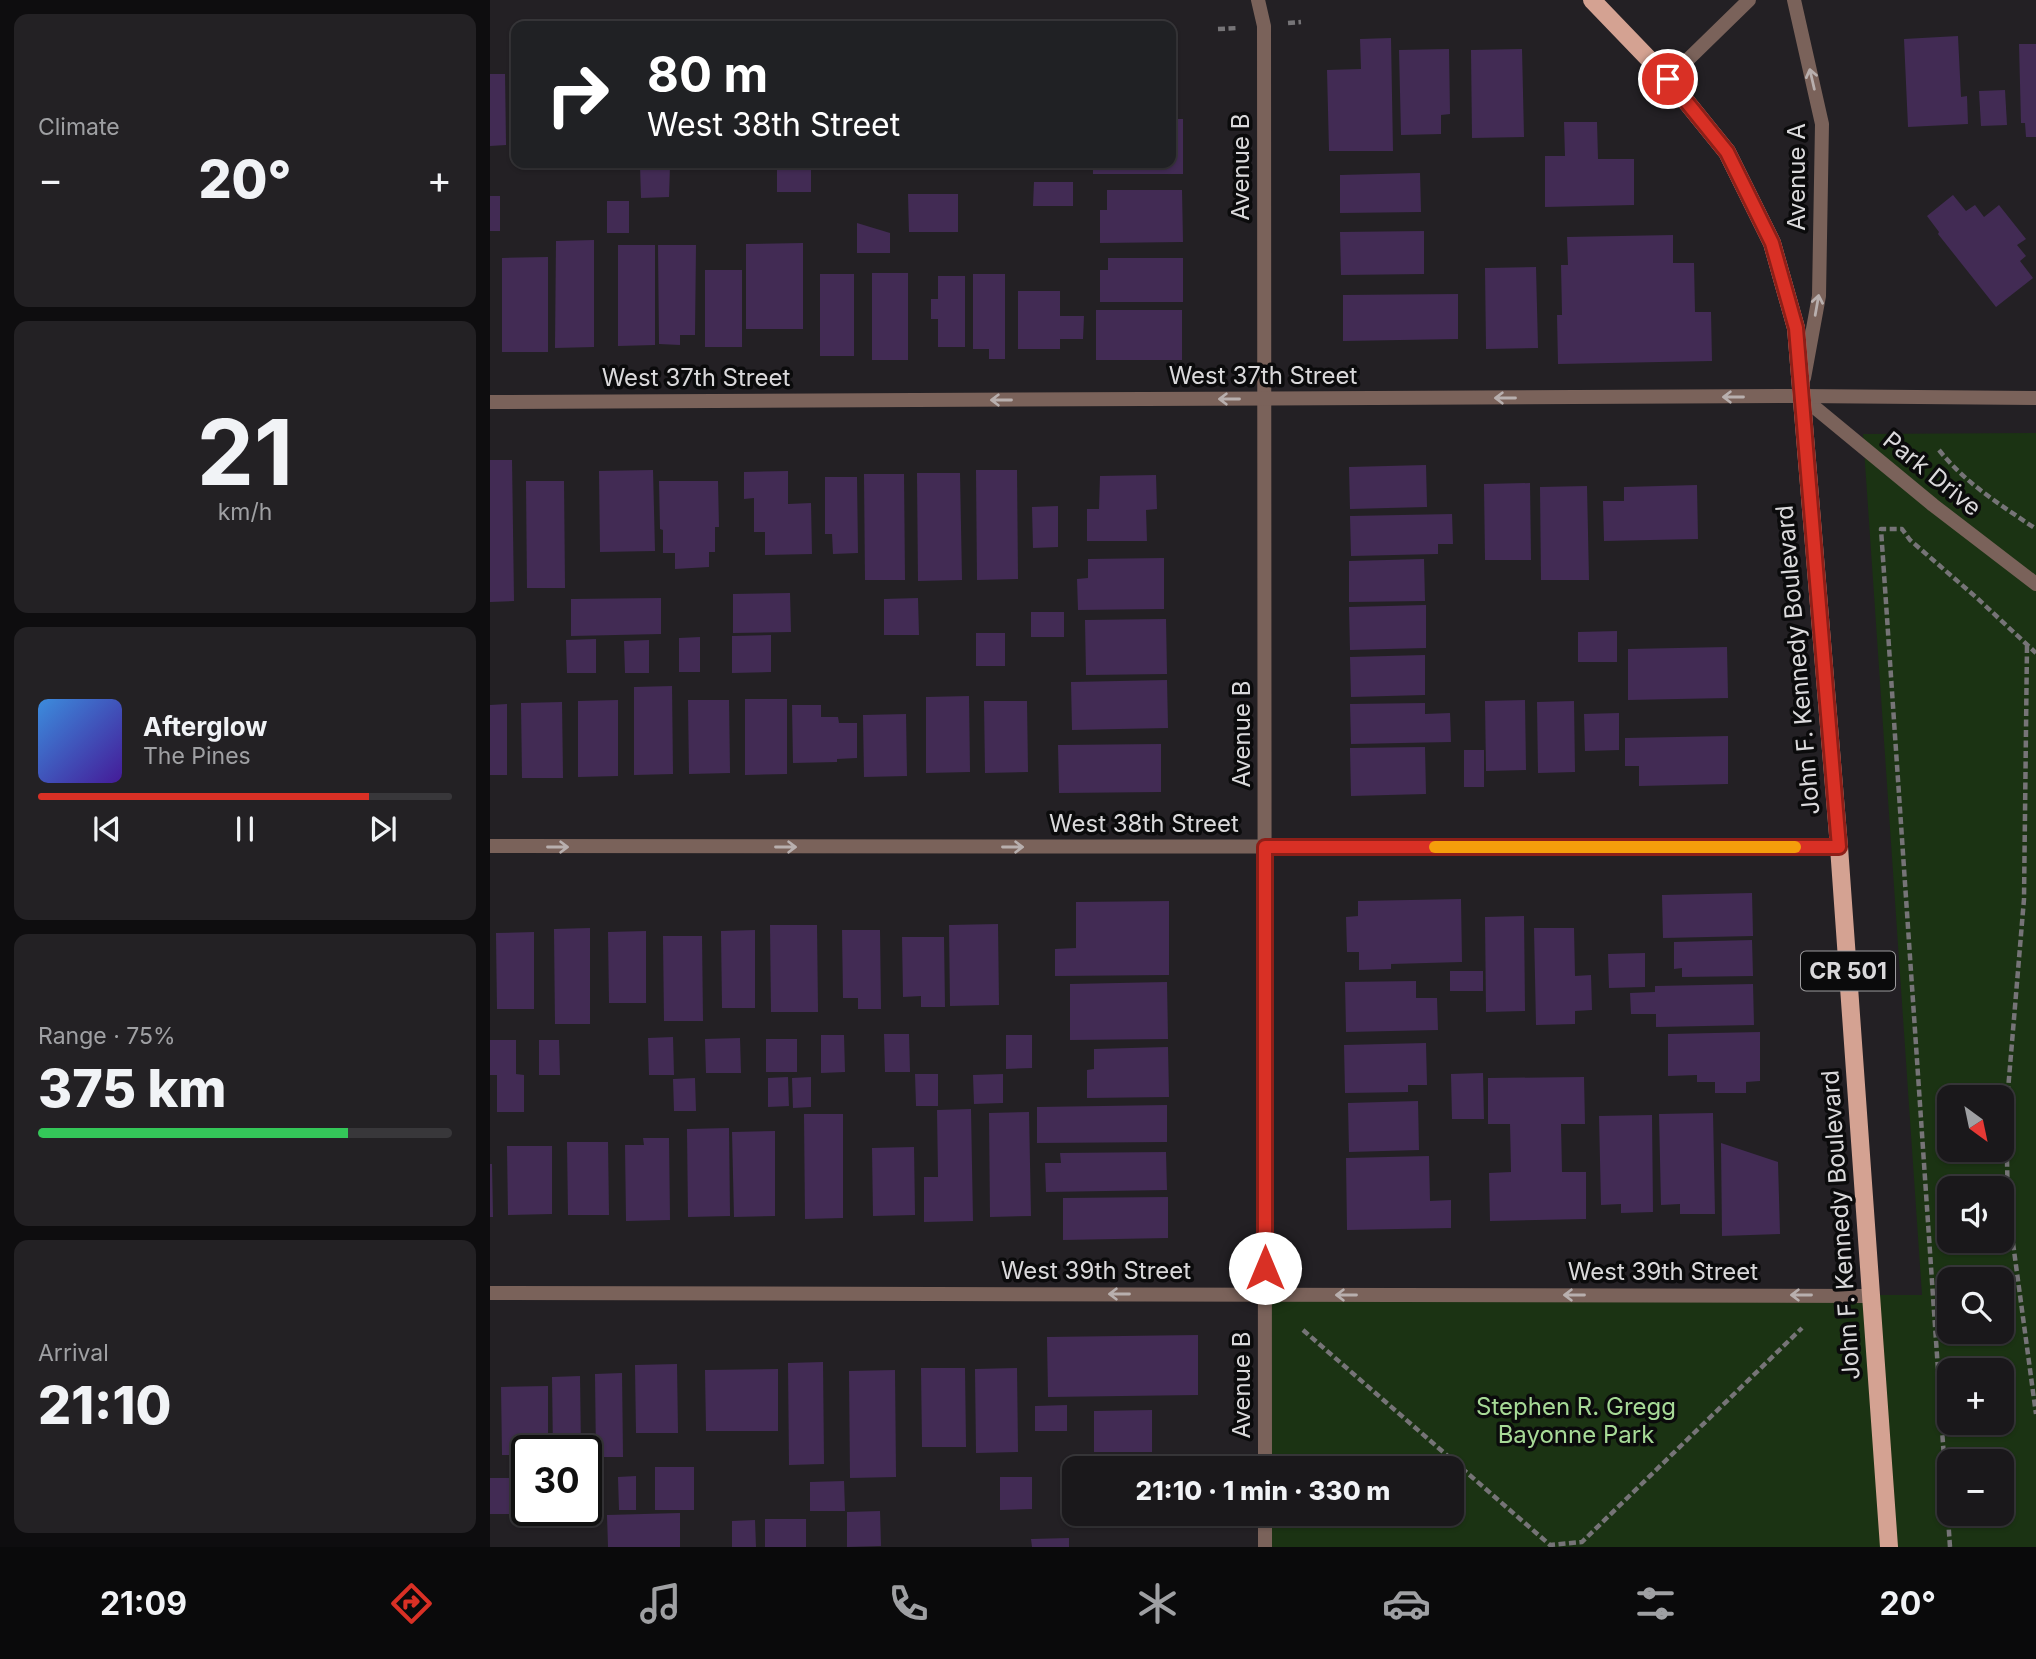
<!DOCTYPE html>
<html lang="en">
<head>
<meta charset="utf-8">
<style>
  body { margin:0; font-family:Inter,sans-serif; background:#232124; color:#f1f3f6; height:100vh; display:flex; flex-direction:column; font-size:26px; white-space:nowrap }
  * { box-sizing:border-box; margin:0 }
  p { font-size:23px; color:#9fa0a3 }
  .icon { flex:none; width:38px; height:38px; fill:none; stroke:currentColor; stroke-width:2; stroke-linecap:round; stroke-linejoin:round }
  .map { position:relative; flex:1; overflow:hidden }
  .details { display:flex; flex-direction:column; gap:14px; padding:14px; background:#0e0d0f; width:490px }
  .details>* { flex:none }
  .guide { position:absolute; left:21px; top:21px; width:665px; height:147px; border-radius:14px; box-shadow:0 2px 5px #0004,0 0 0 2px #38373a; background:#202124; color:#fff; overflow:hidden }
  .needle { width:46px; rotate:147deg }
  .fabs { position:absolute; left:1447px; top:1085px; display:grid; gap:14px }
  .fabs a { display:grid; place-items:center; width:77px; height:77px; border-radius:14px; background:#1a181b; box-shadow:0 2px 5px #0004,0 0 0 2px #38373a; font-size:35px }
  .speed { position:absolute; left:21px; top:1435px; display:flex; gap:14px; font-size:35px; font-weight:700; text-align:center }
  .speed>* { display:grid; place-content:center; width:91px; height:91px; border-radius:50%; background:#1a181b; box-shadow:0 2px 5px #0004,0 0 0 2px #38373a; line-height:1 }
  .speed .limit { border:4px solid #111; border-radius:10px; background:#fff; color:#111 }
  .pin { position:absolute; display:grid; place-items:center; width:60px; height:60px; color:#fff; margin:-30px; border:4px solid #fff; border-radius:50%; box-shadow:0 2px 7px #0007 }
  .me { position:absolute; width:77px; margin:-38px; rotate:0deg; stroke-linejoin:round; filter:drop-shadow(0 0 5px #0008) }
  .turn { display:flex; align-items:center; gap:24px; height:147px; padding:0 21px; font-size:32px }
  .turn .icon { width:91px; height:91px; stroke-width:2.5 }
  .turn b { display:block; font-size:49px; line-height:60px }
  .big { font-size:52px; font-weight:800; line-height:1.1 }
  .details .widget { flex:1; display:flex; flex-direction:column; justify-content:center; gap:10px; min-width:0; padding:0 24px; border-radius:14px; background:#232124 }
  .details .dial { align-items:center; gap:0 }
  .dial b { font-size:91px; line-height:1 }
  .song { display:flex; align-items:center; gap:21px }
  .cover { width:84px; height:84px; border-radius:10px; background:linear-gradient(135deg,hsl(210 70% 55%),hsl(260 70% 35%)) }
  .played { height:7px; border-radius:4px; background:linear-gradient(90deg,#d93025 80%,#38373a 80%) }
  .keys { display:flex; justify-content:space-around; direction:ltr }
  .heat { display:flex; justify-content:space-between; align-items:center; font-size:38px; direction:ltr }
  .charge { height:10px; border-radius:5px; background:linear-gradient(90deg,#34c759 75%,#38373a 0) }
  .trip { position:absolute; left:572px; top:1456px; width:402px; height:70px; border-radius:14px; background:#1a181b; box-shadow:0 2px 5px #0004,0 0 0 2px #38373a; font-weight:800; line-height:70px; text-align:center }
  .menu { display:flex; height:112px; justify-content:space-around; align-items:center; background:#0a0a0b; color:#9fa0a3 }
  .menu .icon { width:49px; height:49px }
  .menu .selected { color:#d93025 }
  .menu b { font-size:32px; color:#f1f3f6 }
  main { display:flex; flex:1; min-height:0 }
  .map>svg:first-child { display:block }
  .green { fill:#1b3313; fill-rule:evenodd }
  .building { fill:#422b54 }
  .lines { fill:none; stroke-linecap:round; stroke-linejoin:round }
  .path { stroke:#767477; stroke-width:4.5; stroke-dasharray:7 3.5; stroke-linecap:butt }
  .minor { stroke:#7a625a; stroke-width:14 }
  .tertiary { stroke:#7a625a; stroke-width:14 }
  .primary { stroke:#d4a292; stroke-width:18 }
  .oneway { stroke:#b8afae }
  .route-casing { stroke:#8d1f18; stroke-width:18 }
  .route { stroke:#d93025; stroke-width:12 }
  .slow { stroke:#f59e0b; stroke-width:12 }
  .labels { text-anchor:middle; stroke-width:7; stroke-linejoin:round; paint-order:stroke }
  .shield { fill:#0b0b0c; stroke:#9c9b9d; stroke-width:2 }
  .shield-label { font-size:23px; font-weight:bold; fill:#dad9db }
  .street-label { font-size:24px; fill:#dad9db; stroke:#0b0b0c }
  .park-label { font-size:24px; fill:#a7da97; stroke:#0b0b0c }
</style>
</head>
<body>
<main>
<section class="details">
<div class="widget"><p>Climate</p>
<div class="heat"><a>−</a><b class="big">20°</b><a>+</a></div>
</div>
<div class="widget dial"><b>21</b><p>km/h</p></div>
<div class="widget">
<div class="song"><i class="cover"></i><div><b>Afterglow</b><p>The Pines</p></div></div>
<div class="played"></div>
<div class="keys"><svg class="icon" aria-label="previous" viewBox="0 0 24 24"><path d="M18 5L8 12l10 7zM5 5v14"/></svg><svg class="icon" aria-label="pause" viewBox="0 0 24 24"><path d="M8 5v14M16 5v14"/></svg><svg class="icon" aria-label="next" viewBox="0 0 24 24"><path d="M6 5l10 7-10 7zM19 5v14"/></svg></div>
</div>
<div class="widget"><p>Range · 75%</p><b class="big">375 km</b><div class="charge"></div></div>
<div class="widget"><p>Arrival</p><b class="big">21:10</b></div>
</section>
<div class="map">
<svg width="1546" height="1547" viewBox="0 0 1546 1547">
  <rect width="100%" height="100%" fill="#232024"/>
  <path class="green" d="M1546 433V1547H775V1514H962V1468H775V1295H1432L1373 434ZM1460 1097H1512V1150H1460ZM1460 1188H1512V1241H1460ZM1460 1279H1512V1332H1460ZM1460 1370H1512V1423H1460ZM1460 1461H1512V1514H1460Z"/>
  <g class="building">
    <path d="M1468 36 1471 97 1477 96 1478 124 1418 127 1414 39Z"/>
    <path d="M901 38 903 151H839L837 70 871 69 870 39Z"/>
    <path d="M1529 44H1546V137H1536L1535 123H1531Z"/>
    <path d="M959 49 960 114 951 115V134L911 135 909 50Z"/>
    <path d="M1032 49 1034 137 982 138 981 50Z"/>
    <rect x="681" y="59" width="6" height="47"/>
    <path d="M0 74H15L16 145 0 146Z"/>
    <path d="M1515 90 1517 125 1491 126 1489 91Z"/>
    <path d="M681 119H693V174H603V166H588V163H681Z"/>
    <path d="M1074 122H1107L1108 159H1144V205L1055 207V156H1075Z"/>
    <rect x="287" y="163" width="34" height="29"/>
    <path d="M150 166H180L179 197 151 198Z"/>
    <path d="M930 173 931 212 850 213V175Z"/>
    <path d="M544 182H583V206H543Z"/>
    <path d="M617 190H692L693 242 610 243V210H617Z"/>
    <path d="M418 194H468V232H419Z"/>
    <path d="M1463 195 1476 211 1485 205 1494 217 1509 205 1536 239 1527 245 1536 256 1530 261 1543 278 1506 307 1448 234 1449 232 1437 216Z"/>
    <rect x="0" y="196" width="10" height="35"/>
    <rect x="117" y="201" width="22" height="32"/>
    <path d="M367 223 400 233V253H367Z"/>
    <path d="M934 231V274L851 275 850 232Z"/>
    <path d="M1183 235V263H1204L1205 312H1221L1222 361 1068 364 1067 315H1072L1071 265H1078L1077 237Z"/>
    <path d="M104 240V347L65 348 66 241Z"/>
    <path d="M313 243V329H256V244Z"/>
    <path d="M128 245H165V345L128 346Z"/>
    <path d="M168 245H206L205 335H190V345L169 344Z"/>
    <path d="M58 257V352H12V258Z"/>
    <path d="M618 258H693V302H610V270H618Z"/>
    <path d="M1046 267 1048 348 996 349 995 268Z"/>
    <rect x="215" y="270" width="37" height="77"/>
    <rect x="382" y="273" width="36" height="87"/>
    <rect x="330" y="274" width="34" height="82"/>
    <path d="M483 274H515V359H499V349H483Z"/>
    <path d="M448 276H475V347H448V319H441V299H448Z"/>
    <path d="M528 291H570V316H594L593 339H570V349H528Z"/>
    <path d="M968 294V339L853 341V295Z"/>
    <rect x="606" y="310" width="86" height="50"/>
    <path d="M0 460H22L24 601 0 602Z"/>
    <path d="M936 465 937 507 860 509 859 467Z"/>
    <path d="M163 470 165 551 110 552 109 471Z"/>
    <path d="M486 470H527L528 579 487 580Z"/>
    <path d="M298 471V504L321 503 322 554 275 555V532H264V498L254 499V472Z"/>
    <path d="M427 473H470L472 580 428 581Z"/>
    <path d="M374 474H414L415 580H375Z"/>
    <path d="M666 475 667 509 656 510 657 541H597V509H609L610 476Z"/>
    <path d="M335 477H367L368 553 343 554 342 534H335Z"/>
    <path d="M36 481H74L75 588H37Z"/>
    <path d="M169 481H228L229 527H225V552H219V567L185 569V553H173V530L170 529Z"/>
    <path d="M1040 483 1041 560H995L994 484Z"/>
    <path d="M1207 485 1208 539 1114 541 1113 501H1134V487Z"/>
    <path d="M1097 486 1099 580H1051L1050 487Z"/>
    <path d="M568 506V547L543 548 542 507Z"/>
    <path d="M962 514 963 544H948V554L861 556 860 516Z"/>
    <path d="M674 558V609L588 610 587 579 598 578V559Z"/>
    <path d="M934 559 935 601 859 602V561Z"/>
    <path d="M300 593 301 632 243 633V594Z"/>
    <path d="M171 598V634L81 636V599Z"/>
    <path d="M428 598 429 635H394V599Z"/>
    <path d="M936 605V648L860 650 859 607Z"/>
    <rect x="541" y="612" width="33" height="25"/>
    <path d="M676 619 677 674 596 675 595 620Z"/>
    <path d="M1127 631V662H1088V632Z"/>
    <rect x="486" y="633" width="29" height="33"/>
    <path d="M281 635V672L242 673V636Z"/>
    <path d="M210 637V672H189V638Z"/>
    <path d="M106 639V673H77L76 640Z"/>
    <path d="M159 640V673H135L134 641Z"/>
    <path d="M1237 647 1238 698 1138 700V649Z"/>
    <path d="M935 655V695L861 697 860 657Z"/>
    <path d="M677 680 678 728 582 730 581 682Z"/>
    <path d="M182 686 183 774 144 775V687Z"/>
    <path d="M479 696 480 772 436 773V697Z"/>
    <path d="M255 699H297V774L255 775Z"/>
    <path d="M128 700V776L88 777V701Z"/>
    <path d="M198 700H239L240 773 199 774Z"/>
    <path d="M1035 700 1036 770 996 771 995 701Z"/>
    <path d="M494 701H537L538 772 495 773Z"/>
    <path d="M1084 701 1085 772 1048 773 1047 702Z"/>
    <path d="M72 702 73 778H32L31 703Z"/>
    <path d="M935 703V714L960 713 961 742 861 744 860 704Z"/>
    <path d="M17 704V775H0V705Z"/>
    <path d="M302 705H331V717H348L349 723H367V758L347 759V762L303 763Z"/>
    <path d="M1129 713V750L1095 751 1094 714Z"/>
    <path d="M416 714 417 776 374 777 373 715Z"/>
    <path d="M1238 736V784L1149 786V766H1135V738Z"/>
    <path d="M671 744V792L569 793 568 745Z"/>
    <path d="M935 747 936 794 861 796 860 748Z"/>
    <rect x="974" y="750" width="20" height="37"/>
    <path d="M1262 893 1263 936 1173 938 1172 895Z"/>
    <path d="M971 899 972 962 901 964V969L869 970V952H857L856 917 868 916V901Z"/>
    <path d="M679 901V975L565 976V949L586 948V902Z"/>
    <path d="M1034 916 1035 1011 996 1012 995 917Z"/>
    <path d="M508 924 509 1005 460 1006 459 925Z"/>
    <path d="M280 925H327L328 1012H281Z"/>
    <path d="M100 928V1024H65L64 929Z"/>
    <path d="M1044 928H1084L1085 976 1101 975 1102 1010 1085 1011V1024L1046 1025Z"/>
    <path d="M265 930V1008H232L231 931Z"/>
    <path d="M352 930H390L391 1009H368V998H353Z"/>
    <path d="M156 931V1003H119L118 932Z"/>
    <path d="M44 932V1009H7L6 933Z"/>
    <path d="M173 936H212L213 1021H174Z"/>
    <path d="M412 937H454L455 1007H431V996L413 997Z"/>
    <path d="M1262 940 1263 976 1192 977V968L1184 969V942Z"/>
    <path d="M1155 953V987L1119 988 1118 954Z"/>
    <rect x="960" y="971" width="33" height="20"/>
    <path d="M926 981V998H947L948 1030 856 1032 855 982Z"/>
    <path d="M677 982 678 1039 580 1040V984Z"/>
    <path d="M1263 984 1264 1025 1166 1027V1014H1141L1140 993 1165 992V986Z"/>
    <path d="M1270 1032V1081L1256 1082V1093H1225V1082H1207V1075L1178 1076V1034Z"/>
    <path d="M394 1034H419L420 1072H395Z"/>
    <path d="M331 1035H354L355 1072 331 1073Z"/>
    <path d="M516 1035H542V1068L516 1069Z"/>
    <path d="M183 1037 184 1075H159L158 1038Z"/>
    <path d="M250 1038 251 1073H216L215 1039Z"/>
    <rect x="276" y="1039" width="31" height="33"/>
    <path d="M0 1040H26V1074L34 1075V1112H7V1075H0Z"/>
    <path d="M49 1040H69L70 1075H49Z"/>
    <path d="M936 1043 937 1085H918V1092L855 1093 854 1045Z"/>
    <path d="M678 1047 679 1097 597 1098V1070L604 1069V1049Z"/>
    <path d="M993 1073 994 1119H962L961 1074Z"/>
    <path d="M425 1074H448V1106H426Z"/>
    <path d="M513 1074V1103L484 1104 483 1075Z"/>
    <path d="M298 1077 299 1106 278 1107V1078Z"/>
    <path d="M321 1077V1107L303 1108 302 1078Z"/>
    <path d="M1094 1077 1095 1124H1071L1072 1172H1096V1219L1000 1221 999 1173 1021 1172 1020 1124H998V1078Z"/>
    <path d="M205 1078 206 1111H184L183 1079Z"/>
    <path d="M928 1101 929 1150 859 1152 858 1103Z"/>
    <path d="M677 1105V1142L547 1143V1107Z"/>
    <path d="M481 1109 483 1221 434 1222V1177H448L447 1110Z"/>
    <path d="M539 1112 541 1216 500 1217 499 1113Z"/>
    <path d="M1223 1113 1225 1214H1190V1204L1171 1205 1169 1114Z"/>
    <path d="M314 1114H353V1218L315 1219Z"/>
    <path d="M1162 1115 1163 1212 1131 1213V1204L1111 1205 1109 1116Z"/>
    <path d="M239 1128 240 1216 198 1217 197 1129Z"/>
    <path d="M285 1131V1216L244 1217 242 1132Z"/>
    <path d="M153 1138H179L180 1220 136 1221 135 1145H154Z"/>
    <path d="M77 1142H118L119 1215H78Z"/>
    <path d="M1231 1143 1288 1162 1290 1234 1232 1236Z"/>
    <path d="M17 1146H62V1214L18 1215Z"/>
    <path d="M424 1147 425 1215 383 1216 382 1148Z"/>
    <path d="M676 1152 677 1190 556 1192 555 1163H571L570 1153Z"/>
    <path d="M939 1156 940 1201 961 1200V1228L857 1230 856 1158Z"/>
    <path d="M0 1164H2L3 1217H0Z"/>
    <path d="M678 1197V1238L573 1240V1198Z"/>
    <path d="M708 1335V1395L558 1397 557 1337Z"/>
    <path d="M333 1362 334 1464 299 1465 298 1363Z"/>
    <path d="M187 1364 188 1433H146L145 1365Z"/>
    <path d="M431 1368H475L476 1447H432Z"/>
    <path d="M527 1368 528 1452 486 1453 485 1369Z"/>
    <path d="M288 1369V1431H216L215 1370Z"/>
    <path d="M405 1370 406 1477 360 1478 359 1371Z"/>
    <path d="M132 1373 133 1457H106L105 1374Z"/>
    <path d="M90 1376 91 1451H63L62 1377Z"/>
    <path d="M58 1386V1451H37V1455H12L11 1387Z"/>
    <path d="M577 1405V1431H545V1406Z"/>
    <path d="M662 1410V1452H604V1411Z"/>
    <rect x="165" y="1467" width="39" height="43"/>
    <path d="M146 1476V1510H129L128 1477Z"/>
    <path d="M510 1477H542V1509L510 1510Z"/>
    <rect x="0" y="1478" width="31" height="36"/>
    <path d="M96 1481 105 1482V1514H86V1510H96Z"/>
    <path d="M354 1481 355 1511H320V1482Z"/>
    <path d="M390 1511 391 1546 357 1547V1512Z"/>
    <path d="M190 1513V1547H118L117 1515Z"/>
    <path d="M599 1514H663V1527L599 1528Z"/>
    <rect x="275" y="1519" width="41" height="28"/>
    <path d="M265 1520 266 1547H242V1521Z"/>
    <path d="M579 1538V1547H542L541 1539Z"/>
  </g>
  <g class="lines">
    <g class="path">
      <path d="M798 23 811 22"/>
      <path d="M728 29 748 28"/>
      <path d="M1449 450C1476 484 1511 505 1546 529"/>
      <path d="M1537 646 1534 899 1516 1114 1518 1206 1546 1414"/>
      <path d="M813 1330 1060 1545 1092 1542 1312 1328"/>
      <path d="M1460 1547 1391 529H1412L1420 540 1487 598 1546 653"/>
    </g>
    <g class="minor">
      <path d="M768 0 774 26 775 1468"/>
      <path d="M1311 396 1443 505 1546 584"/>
      <path d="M0 402 1311 396 1546 398"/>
      <path d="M0 846 1349 847"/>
      <path d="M0 1293 1379 1296"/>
      <path d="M775 1514V1547"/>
    </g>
    <g class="tertiary">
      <path d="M1304 0 1332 124 1329 296 1314 378"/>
      <path d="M1178 79 1259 0"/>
    </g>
    <path class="primary" d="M1102 0 1178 79 1237 152 1282 243 1306 328 1349 847 1399 1547"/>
  </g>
  <defs><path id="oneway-shaft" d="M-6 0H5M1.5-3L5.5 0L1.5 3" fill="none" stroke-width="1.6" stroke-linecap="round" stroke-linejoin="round" transform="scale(1.75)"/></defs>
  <g class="oneway">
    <use href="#oneway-shaft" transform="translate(1322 79) rotate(-103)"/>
    <use href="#oneway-shaft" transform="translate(1327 305) rotate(-80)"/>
    <use href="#oneway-shaft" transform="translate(1243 397) rotate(180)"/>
    <use href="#oneway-shaft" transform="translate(1015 398) rotate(180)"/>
    <use href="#oneway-shaft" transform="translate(739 399) rotate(180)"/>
    <use href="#oneway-shaft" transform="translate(511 400) rotate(180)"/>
    <use href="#oneway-shaft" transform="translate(68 847)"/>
    <use href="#oneway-shaft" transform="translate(296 847)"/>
    <use href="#oneway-shaft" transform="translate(523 847)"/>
    <use href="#oneway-shaft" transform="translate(629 1294) rotate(-180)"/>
    <use href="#oneway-shaft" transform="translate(856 1295) rotate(-180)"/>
    <use href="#oneway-shaft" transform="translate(1084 1295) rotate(-180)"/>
    <use href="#oneway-shaft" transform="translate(1311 1295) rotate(-180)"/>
  </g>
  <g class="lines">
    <g class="route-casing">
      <path id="route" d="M775 1268V847H1349L1306 328 1282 243 1237 152 1178 79"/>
    </g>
    <use href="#route" class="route"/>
    <path class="slow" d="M945 847H1305"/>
  </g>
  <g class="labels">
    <rect class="shield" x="1311" y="951.5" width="94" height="39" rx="5"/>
    <g class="shield-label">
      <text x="1358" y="979">CR 501</text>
    </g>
    <g class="street-label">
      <text transform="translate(751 167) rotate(-90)" y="8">Avenue B</text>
      <text transform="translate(1307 177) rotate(-90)" y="8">Avenue A</text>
      <text x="773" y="384">West 37th Street</text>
      <text x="206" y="386">West 37th Street</text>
      <text transform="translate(1442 474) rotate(39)" y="8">Park Drive</text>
      <text transform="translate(1308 660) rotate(-95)" y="8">John F. Kennedy Boulevard</text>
      <text transform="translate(752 734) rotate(-90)" y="8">Avenue B</text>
      <text x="654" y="832">West 38th Street</text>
      <text transform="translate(1351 1225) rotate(-94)" y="8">John F. Kennedy Boulevard</text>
      <text x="606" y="1279">West 39th Street</text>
      <text x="1173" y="1280">West 39th Street</text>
      <text transform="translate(752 1385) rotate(-90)" y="8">Avenue B</text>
    </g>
    <g class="park-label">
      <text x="1086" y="1415">Stephen R. Gregg<tspan x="1086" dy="28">Bayonne Park</tspan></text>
    </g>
  </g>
</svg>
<div class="fabs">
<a><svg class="needle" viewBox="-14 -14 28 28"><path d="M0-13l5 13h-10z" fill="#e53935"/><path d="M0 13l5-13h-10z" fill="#9fa0a3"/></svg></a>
<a><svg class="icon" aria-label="sound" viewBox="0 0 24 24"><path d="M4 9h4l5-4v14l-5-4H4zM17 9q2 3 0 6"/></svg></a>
<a><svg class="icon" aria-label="search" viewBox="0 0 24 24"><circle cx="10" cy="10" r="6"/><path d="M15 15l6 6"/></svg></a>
<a>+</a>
<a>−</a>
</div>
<div class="speed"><div class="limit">30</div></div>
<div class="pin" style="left:1178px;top:79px;background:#d93025"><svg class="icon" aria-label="arrive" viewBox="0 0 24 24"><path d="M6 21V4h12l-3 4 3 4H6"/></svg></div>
<svg class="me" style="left:775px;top:1268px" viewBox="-20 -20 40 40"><circle r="19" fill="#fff"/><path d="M0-13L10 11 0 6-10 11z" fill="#d93025"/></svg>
<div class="trip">21:10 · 1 min · 330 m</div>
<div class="guide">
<div class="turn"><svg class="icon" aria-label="right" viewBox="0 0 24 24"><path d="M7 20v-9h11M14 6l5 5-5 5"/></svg><div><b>80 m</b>West 38th Street</div></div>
</div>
</div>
</main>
<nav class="menu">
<b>21:09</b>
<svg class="icon selected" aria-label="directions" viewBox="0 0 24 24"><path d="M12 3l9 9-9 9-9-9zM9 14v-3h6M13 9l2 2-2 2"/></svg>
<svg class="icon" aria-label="music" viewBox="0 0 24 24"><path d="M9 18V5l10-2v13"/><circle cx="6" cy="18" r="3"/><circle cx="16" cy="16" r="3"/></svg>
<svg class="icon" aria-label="phone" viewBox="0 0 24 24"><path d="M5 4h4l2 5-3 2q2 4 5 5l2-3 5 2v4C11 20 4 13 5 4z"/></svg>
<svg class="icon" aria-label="climate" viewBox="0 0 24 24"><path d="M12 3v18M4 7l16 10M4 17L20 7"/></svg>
<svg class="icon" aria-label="car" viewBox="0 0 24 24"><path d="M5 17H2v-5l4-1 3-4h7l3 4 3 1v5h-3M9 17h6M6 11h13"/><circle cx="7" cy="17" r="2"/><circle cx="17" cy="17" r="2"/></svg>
<svg class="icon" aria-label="filters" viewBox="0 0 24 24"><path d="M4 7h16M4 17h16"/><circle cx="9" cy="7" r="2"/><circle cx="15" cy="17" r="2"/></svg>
<b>20°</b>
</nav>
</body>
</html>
